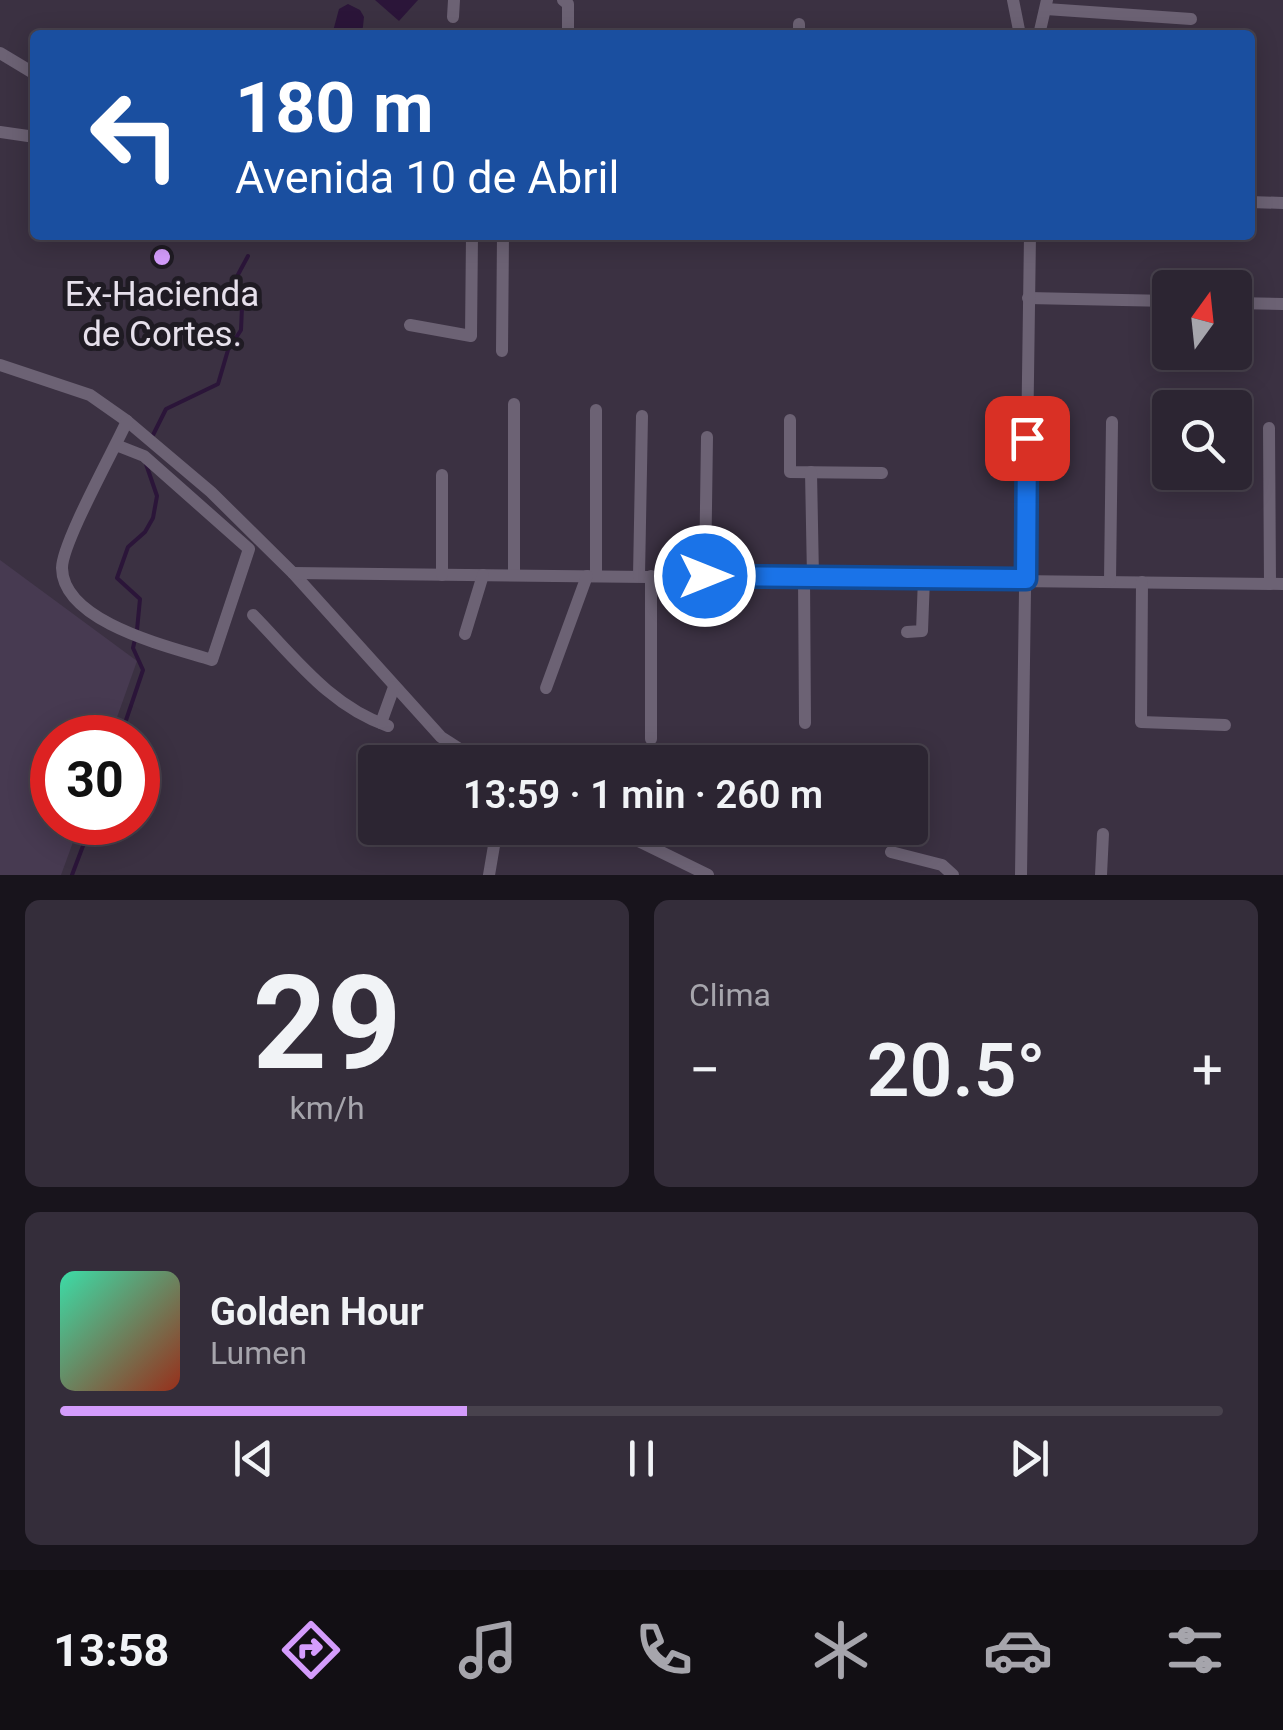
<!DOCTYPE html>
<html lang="es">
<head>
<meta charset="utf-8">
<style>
  body { margin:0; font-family:Roboto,sans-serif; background:#342d3a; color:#f1f3f6; height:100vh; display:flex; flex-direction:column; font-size:38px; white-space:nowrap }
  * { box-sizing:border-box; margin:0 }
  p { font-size:32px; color:#a6a5ac }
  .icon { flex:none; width:55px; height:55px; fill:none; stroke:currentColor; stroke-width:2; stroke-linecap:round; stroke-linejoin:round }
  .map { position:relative; height:875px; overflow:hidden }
  .side { display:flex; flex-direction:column; gap:25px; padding:25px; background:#18141c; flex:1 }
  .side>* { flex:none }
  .top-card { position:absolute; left:30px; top:30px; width:1225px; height:210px; border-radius:10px; box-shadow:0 5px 25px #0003,0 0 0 2px #48424d; background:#1a4fa0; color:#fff; overflow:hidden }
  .needle { width:65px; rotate:15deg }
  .controls { position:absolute; left:1152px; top:270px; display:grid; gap:20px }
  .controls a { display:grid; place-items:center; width:100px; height:100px; border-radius:10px; background:#2c2532; box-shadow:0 5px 25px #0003,0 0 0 2px #48424d; font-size:50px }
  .speed { position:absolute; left:30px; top:715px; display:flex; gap:20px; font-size:50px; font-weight:700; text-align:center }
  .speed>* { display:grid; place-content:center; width:130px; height:130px; border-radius:50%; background:#2c2532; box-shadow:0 5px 25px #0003,0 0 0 2px #48424d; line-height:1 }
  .speed .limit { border:15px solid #d22; background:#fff; color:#111 }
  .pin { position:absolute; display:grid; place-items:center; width:85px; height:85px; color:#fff; margin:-42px; border-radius:20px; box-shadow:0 5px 15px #0006 }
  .me { position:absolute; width:110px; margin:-55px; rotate:90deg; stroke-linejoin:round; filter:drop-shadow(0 0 8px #0008) }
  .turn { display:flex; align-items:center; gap:35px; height:210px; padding:0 40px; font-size:45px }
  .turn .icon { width:130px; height:130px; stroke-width:2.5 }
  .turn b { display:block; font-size:70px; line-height:85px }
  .big { font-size:75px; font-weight:600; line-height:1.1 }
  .side .widget { flex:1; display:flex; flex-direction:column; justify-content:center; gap:15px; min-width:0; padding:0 35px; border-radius:15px; background:#342d3a }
  .side .dial { align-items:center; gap:0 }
  .dial b { font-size:130px; line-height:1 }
  .song { display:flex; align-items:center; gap:30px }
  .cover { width:120px; height:120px; border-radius:15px; background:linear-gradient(135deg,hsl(160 70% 55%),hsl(10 70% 35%)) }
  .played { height:10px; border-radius:5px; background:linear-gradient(90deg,#d49cfc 35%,#48424d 35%) }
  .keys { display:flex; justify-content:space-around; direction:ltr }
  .heat { display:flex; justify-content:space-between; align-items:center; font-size:55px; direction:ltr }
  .side .tiles { flex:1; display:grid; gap:25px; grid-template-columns:1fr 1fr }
  .widget:last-child { grid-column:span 2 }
  .trip { position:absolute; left:358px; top:745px; width:570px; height:100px; border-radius:10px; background:#2c2532; box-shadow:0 5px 25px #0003,0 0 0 2px #48424d; font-weight:600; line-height:100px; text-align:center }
  .tab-bar { display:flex; height:160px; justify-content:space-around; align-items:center; background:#120f14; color:#a6a5ac }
  .tab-bar .icon { width:70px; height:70px }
  .tab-bar .active { color:#d49cfc }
  .tab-bar b { font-size:45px; color:#f1f3f6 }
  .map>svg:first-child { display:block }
  .built { fill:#473a51 }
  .water { fill:#2b1539 }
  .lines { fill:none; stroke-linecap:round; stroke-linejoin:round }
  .stream { stroke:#2b1539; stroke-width:4 }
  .minor { stroke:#6c6274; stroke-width:12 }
  .route-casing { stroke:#114b97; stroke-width:25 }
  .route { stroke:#1a73e8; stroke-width:18 }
  .poi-dot { fill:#d49cfc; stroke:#1f1b23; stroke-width:4 }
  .labels { text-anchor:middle; stroke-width:10; stroke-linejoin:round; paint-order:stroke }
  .poi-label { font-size:35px; fill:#e6e0eb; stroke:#1f1b23 }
</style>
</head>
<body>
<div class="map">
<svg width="1283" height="875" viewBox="0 0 1283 875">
  <rect width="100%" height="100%" fill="#3b3142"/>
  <path class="built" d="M0 560 137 661 110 737 52 738V822L80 823 61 875H0Z"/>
  <g class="water">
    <path d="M375 0H418L399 21Z"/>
    <path d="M348 4 360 10 364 17 362 35H332L339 9Z"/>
  </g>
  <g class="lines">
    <g class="stream">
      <path d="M153 435 166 409 218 384 228 350 241 330 242 307 234 282 248 256"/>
      <path d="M137 630 140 599 117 578 128 547 145 532 153 518 157 496 146 464"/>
      <path d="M120 738 143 670 133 648 135 639"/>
      <path d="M72 875 92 822"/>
    </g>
    <g class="minor">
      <path d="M563 0 568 4V35"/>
      <path d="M1013 0 1020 35"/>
      <path d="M1046 9 1191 19"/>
      <path d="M453 17 454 0"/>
      <path d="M799 24V35"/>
      <path d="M1039 35 1047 0"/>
      <path d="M0 53 35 74"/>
      <path d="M0 132 35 137"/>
      <path d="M1250 202 1283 203"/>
      <path d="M1028 298 1170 301"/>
      <path d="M1235 303 1283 304"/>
      <path d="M410 325 471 336 472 235"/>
      <path d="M502 351 503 235"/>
      <path d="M0 365 90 395 127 421 211 492 293 573 441 737 480 762"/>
      <path d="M514 404V575"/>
      <path d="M790 420V472L882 473"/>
      <path d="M1269 428 1270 584"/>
      <path d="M116 445 144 456 249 549 212 660C171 647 63 623 62 568 62 543 114 450 127 421"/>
      <path d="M811 472 813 577"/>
      <path d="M293 573 1283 584"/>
      <path d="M442 575V475"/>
      <path d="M596 576V410"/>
      <path d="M639 576 642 416"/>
      <path d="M705 576 707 437"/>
      <path d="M804 577 805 723"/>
      <path d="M1110 581 1112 422"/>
      <path d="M1142 582 1141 722 1225 725"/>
      <path d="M253 615C295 658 330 706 388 726"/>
      <path d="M907 632 922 631 924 578"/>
      <path d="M465 634 483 575"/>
      <path d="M546 688 587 576"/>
      <path d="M381 723 394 687"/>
      <path d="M651 739V576"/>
      <path d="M612 828 708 875"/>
      <path d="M891 852 942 865 953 875"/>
      <path d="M489 875 497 828"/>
      <path d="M1021 875 1030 235"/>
      <path d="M1101 875 1103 834"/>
    </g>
  </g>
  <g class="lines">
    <g class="route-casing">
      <path id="route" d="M705 576 1026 579 1027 438"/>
    </g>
    <use href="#route" class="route"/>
  </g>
  <circle class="poi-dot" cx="162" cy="257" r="10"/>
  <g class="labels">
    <g class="poi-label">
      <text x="162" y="306">Ex-Hacienda<tspan x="162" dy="40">de Cortes.</tspan></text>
    </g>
  </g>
</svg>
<div class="controls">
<a><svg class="needle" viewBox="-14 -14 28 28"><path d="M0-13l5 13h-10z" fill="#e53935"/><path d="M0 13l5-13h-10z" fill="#a6a5ac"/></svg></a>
<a><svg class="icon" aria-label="search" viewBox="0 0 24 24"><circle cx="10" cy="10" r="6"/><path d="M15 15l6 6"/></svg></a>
</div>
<div class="speed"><div class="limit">30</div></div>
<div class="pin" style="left:1027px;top:438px;background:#d93025"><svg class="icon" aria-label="arrive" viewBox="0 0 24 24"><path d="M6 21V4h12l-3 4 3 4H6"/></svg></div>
<svg class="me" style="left:705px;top:576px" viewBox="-20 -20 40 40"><circle r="17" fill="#1a73e8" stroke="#fff" stroke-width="3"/><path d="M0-11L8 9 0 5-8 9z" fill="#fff"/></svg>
<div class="trip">13:59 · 1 min · 260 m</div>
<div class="top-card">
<div class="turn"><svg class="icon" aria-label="left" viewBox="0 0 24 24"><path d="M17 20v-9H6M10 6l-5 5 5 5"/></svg><div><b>180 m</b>Avenida 10 de Abril</div></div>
</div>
</div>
<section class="side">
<div class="tiles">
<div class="widget dial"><b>29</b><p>km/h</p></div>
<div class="widget"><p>Clima</p>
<div class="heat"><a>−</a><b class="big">20.5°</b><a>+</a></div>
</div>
<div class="widget">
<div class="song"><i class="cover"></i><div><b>Golden Hour</b><p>Lumen</p></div></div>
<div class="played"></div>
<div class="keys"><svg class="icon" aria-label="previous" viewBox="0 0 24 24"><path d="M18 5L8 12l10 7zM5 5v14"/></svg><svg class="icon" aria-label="pause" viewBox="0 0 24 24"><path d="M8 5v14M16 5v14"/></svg><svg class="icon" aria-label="next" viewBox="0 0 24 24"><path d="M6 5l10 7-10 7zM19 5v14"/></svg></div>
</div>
</div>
</section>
<nav class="tab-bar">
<b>13:58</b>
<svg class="icon active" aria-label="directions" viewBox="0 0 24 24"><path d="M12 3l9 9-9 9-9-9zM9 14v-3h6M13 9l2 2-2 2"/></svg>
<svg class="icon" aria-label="music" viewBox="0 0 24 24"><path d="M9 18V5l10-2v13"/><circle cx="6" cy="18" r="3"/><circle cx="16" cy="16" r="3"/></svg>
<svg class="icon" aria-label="phone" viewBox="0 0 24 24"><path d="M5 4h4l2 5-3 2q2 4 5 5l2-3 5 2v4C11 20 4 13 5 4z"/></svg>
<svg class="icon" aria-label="climate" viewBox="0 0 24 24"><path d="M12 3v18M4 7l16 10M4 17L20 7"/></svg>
<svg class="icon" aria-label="car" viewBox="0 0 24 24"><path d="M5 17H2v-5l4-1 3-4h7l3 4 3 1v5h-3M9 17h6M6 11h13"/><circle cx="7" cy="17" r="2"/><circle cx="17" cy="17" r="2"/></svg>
<svg class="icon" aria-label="filters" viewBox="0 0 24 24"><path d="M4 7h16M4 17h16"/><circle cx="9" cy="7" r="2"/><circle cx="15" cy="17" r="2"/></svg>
</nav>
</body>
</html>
